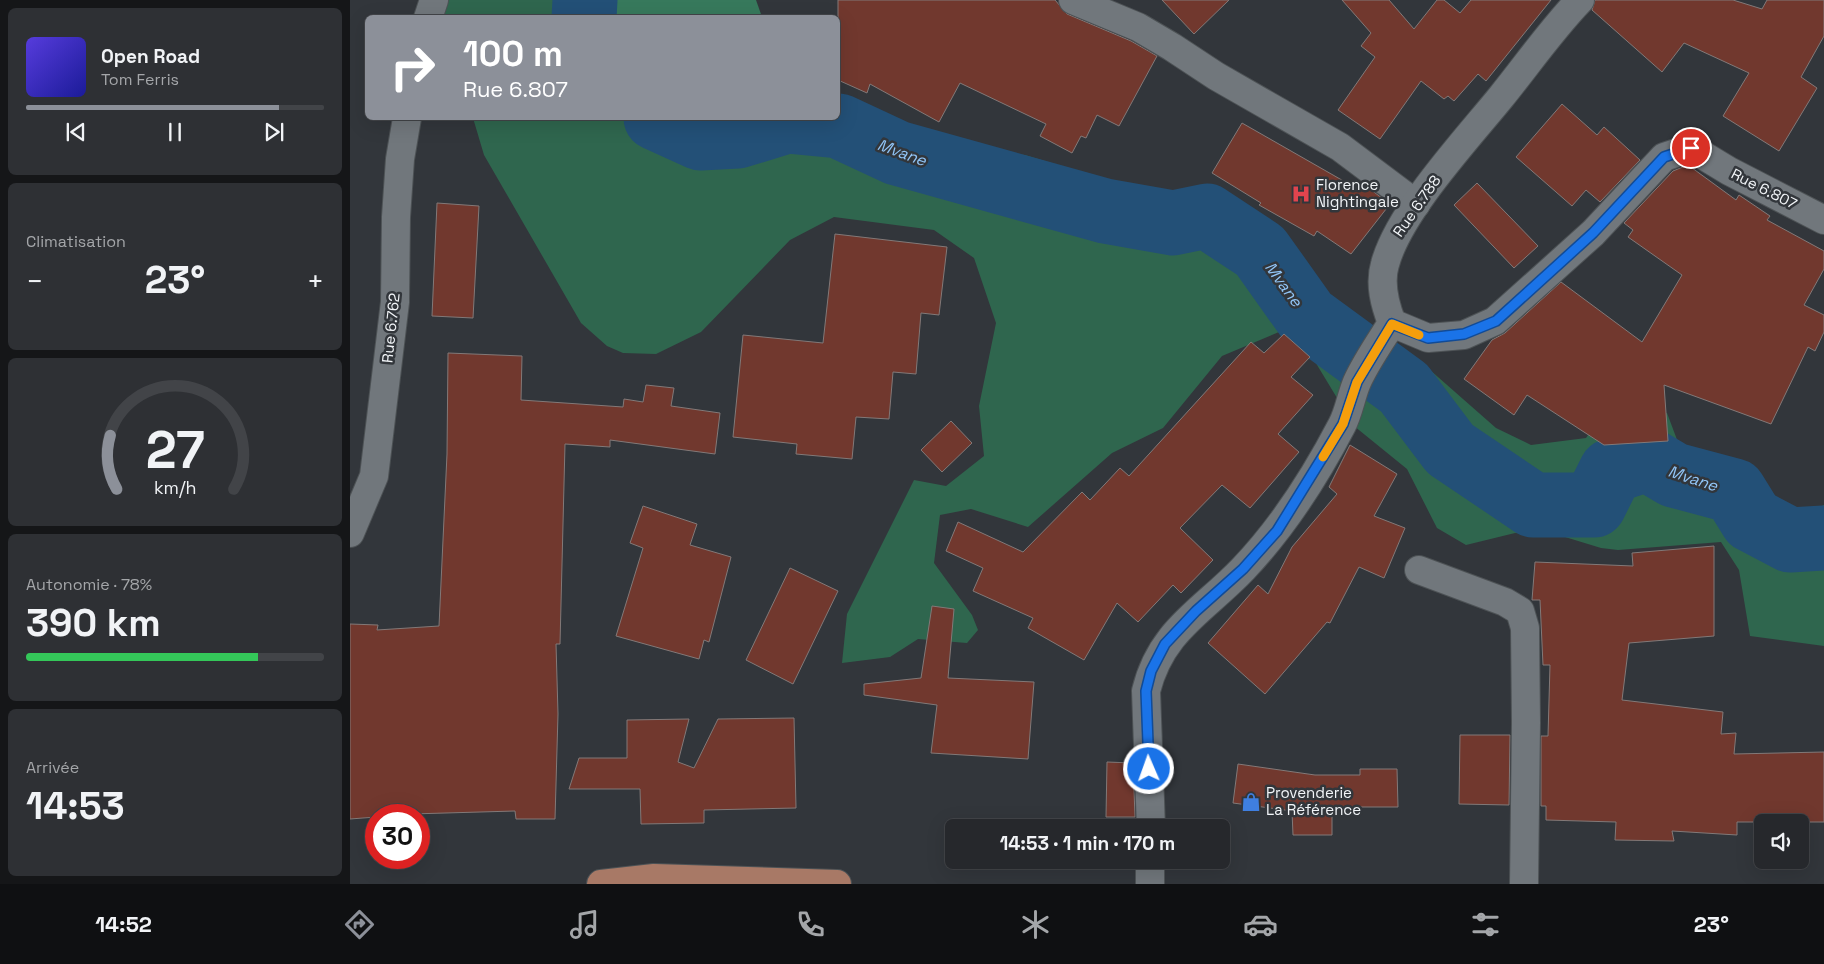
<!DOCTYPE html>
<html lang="fr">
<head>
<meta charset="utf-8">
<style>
  body { margin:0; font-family:"Space Grotesk",sans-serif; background:#2e3034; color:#f1f3f6; height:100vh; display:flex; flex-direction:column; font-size:19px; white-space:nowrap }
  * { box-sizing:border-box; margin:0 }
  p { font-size:16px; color:#a4a6a9 }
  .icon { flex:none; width:28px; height:28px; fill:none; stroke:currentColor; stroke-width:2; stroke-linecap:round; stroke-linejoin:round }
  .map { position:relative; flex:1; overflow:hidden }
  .drawer { display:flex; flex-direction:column; gap:8px; padding:8px; background:#151618; width:350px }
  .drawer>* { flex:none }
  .top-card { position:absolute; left:15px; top:15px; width:475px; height:105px; border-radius:8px; box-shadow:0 5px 20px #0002,0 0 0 1px #424448; background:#8c9099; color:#fff; overflow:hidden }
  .controls { position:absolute; left:1404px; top:814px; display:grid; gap:10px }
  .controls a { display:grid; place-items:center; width:55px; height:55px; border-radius:8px; background:#26282c; box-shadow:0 5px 20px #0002,0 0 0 1px #424448; font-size:25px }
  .speed { position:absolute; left:15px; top:804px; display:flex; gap:10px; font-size:25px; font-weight:700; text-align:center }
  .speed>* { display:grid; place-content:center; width:65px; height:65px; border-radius:50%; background:#26282c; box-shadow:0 5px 20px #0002,0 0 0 1px #424448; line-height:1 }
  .speed .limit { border:8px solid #d22; background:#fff; color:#111 }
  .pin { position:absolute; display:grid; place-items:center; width:42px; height:42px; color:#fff; margin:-21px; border:2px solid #fff; border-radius:50%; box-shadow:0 1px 5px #0007 }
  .me { position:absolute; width:55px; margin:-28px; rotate:358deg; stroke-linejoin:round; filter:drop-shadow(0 0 4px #0008) }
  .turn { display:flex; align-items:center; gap:18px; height:105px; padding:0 15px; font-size:22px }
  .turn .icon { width:65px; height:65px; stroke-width:2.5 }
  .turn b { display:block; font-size:35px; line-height:42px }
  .big { font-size:38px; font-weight:700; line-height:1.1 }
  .drawer .tile { flex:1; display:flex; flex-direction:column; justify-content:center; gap:8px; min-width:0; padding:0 18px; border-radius:8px; background:#2e3034 }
  .drawer .dial { align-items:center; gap:0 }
  .dial svg { height:130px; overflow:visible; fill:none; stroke:#424448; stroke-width:7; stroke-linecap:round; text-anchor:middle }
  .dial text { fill:#f1f3f6; stroke:none }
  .song { display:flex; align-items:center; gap:15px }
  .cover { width:60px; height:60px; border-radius:8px; background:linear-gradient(135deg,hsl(250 70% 55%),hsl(240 70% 35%)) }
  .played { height:5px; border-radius:2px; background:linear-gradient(90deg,#8c9099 85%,#424448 85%) }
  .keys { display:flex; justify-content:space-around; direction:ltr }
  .heat { display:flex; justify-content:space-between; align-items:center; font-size:28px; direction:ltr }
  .charge { height:8px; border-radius:4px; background:linear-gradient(90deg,#34c759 78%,#424448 0) }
  .trip { position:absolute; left:595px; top:819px; width:285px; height:50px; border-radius:8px; background:#26282c; box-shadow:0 5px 20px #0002,0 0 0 1px #424448; font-weight:700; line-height:50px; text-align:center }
  .tabs { display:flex; height:80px; justify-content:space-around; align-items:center; background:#0f1012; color:#a4a6a9 }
  .tabs .icon { width:35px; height:35px }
  .tabs .current { color:#8c9099 }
  .tabs b { font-size:22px; color:#f1f3f6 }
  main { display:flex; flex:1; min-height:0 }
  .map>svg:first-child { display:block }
  .green { fill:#2f664e }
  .forest { fill:#37795c }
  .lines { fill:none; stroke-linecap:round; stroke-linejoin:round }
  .river { stroke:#235077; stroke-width:65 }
  .building { fill:#71382e; stroke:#827978 }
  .street-casing { stroke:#4d5255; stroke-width:30 }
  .primary-casing { stroke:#4d5255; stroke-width:30 }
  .street { stroke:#71777c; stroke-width:28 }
  .primary { stroke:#a87966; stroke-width:28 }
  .route-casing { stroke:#114b97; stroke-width:12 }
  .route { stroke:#1a73e8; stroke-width:9 }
  .slow { stroke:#f59e0b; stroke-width:9 }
  .labels { text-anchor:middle; stroke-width:5; stroke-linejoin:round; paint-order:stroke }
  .poi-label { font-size:15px; fill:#f2f5f8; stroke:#32363b; text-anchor:start }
  .street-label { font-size:15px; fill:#f2f5f8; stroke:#32363b }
  .water-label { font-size:16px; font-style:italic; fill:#91c5f7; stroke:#32363b }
</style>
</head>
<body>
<main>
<section class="drawer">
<div class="tile">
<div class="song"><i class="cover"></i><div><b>Open Road</b><p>Tom Ferris</p></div></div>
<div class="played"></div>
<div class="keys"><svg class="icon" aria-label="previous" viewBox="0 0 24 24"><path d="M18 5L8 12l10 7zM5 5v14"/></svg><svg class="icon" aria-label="pause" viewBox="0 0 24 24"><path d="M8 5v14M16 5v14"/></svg><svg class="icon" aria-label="next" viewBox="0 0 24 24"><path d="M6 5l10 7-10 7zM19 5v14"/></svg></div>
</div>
<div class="tile"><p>Climatisation</p>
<div class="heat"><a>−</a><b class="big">23°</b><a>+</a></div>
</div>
<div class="tile dial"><svg viewBox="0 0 100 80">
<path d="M14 69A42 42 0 1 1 86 69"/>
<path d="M14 69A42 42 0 0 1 10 36" stroke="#8c9099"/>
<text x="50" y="56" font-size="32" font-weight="700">27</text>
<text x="50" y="72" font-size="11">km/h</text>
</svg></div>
<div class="tile"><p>Autonomie · 78%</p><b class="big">390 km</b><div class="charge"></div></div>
<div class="tile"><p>Arrivée</p><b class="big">14:53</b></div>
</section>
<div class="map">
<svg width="1474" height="884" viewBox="0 0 1474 884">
  <rect width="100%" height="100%" fill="#32363b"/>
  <g class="green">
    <path d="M83 0H261L260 17H93L89 3Z"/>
    <path d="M488 101 506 105 578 146 675 155 767 183 804 204 835 235 928 271 985 306 1013 328 1007 352 1033 373 1055 359 1080 370 1146 428 1181 445 1236 438 1253 414 1317 413 1329 445C1344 451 1363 456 1376 465 1411 488 1423 531 1474 505V646L1400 636 1389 570 1371 542 1268 550 1251 548 1215 537 1165 533 1116 545 1087 528 1057 469 1004 426 961 355 929 332 872 356 813 428 762 453 678 527 621 509 590 515 584 563 622 615 628 630 617 643 568 639 540 657 492 663 497 614 564 480 596 486 634 456 629 406 646 323 624 258 584 230 484 217 440 240 351 332 306 354 273 353 257 346 231 323 134 155 123 118H488Z"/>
  </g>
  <path class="forest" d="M261 0H406L412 17H260Z"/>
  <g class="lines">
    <g class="river">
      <path d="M234 18 235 0"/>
      <path d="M306 118 350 138 388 136 437 121 489 126 547 153 755 211 823 223 857 216 910 251 957 317 1054 388 1100 449 1183 505H1244L1261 471 1297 459 1324 475 1384 491 1402 520 1440 540 1474 538"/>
    </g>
  </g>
  <g class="building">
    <path d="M488 0H705L717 14 781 41 807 56 769 126 747 115 736 138 731 136 722 153 690 136 696 124 610 83 589 122 520 84 517 93 488 80Z"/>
    <path d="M812 0H879L844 34Z"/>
    <path d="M992 0H1039L1064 29 1087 0H1094L1110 13 1121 0H1201L1136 81 1128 74 1104 101 1098 96 1094 99 1071 81 1030 139 988 110 1025 57 1011 46 1021 33Z"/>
    <path d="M1245 0H1383L1412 9 1417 0H1474V36L1451 77 1467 88 1429 151 1373 116 1399 73 1334 43 1312 72 1242 10Z"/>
    <path d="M1212 104 1247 135 1254 127 1290 160 1250 202 1236 190 1222 206 1166 157Z"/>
    <path d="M892 123 1004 187 1009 181 1040 204 1001 254 967 231 964 236 909 205 911 203 862 173Z"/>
    <path d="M1338 165 1386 200 1389 195 1420 216 1417 220 1474 251V269L1454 305 1474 315V332L1465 351 1458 347 1421 424 1314 385 1318 441 1254 445 1177 395 1164 415 1114 379 1142 340 1155 333 1211 282 1292 342 1332 275 1278 237 1283 230 1274 223 1323 171Z"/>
    <path d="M1127 183 1188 246 1164 268 1104 205Z"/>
    <path d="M87 203 129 206 123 318 82 316Z"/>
    <path d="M485 234 597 247 589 315 571 313 566 374 543 372 539 419 506 417 502 459 446 454 447 444 383 437 393 335 473 343Z"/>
    <path d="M934 334 960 357 941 377 963 395 928 434 949 452 900 508 872 485 830 528 863 560 831 593 823 585 788 622 767 603 734 660 678 628 683 618 623 591 633 568 596 551 608 522 673 552 732 492 740 500 770 468 779 476 901 342 914 353Z"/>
    <path d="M98 353 172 356 171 400 273 407 274 399 293 402 296 385 324 388 321 406 370 413 365 454 260 440V447L215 444 210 644H206L208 714 205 819H166L165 811 26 815V817L0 819V624L28 625 27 630 89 626 97 454Z"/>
    <path d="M601 421 622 443 592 472 571 450Z"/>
    <path d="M1000 445 1047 474 1024 516 1055 528 1034 578 1009 567 980 623 977 622 915 694 858 643 908 585 918 594 942 547 987 494 979 487Z"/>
    <path d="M293 506 347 524 340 545 381 557 359 642 354 640 349 659 266 636 293 548 280 543Z"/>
    <path d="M1364 546V636L1279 643 1272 700 1373 712 1371 734 1386 733 1384 754 1474 752V822H1387V835L1322 831 1324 841 1265 840 1266 822 1196 820V806H1191V736H1198L1200 665H1193L1190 600H1182L1185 562 1283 566 1282 553Z"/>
    <path d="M440 568 488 591 443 684 396 660Z"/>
    <path d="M582 606 604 609 598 678 684 682 678 759 581 753 587 705 514 695V684L571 678Z"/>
    <path d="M444 718 446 808 354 810V823L291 824 290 789H219L229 758H277V720L339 719 328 762 344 768 368 719Z"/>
    <path d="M1110 735H1160L1159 805 1109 804Z"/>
    <path d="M757 762 783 763 785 817H756Z"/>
    <path d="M888 764 965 775H1010V769H1047L1048 807H982V835H943L942 811 883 803Z"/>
  </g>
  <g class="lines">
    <g class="street-casing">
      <g id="street">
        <path d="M723 0 788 27 822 47 866 76 990 147 1066 204"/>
        <path d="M78 18 84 0"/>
        <path d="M1042 323 1078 338 1114 335 1145 321 1243 233 1314 157 1341 148 1379 171 1474 220"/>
        <path d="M0 533 24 476 45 302 46 217 50 159 57 118"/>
        <path d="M1069 570 1155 602 1170 611 1175 628 1176 723 1174 884"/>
        <path d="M801 828 796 691C811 630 853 611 893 569 932 528 966 475 992 425 999 412 1001 396 1007 382 1016 362 1030 342 1042 323 1035 305 1029 284 1035 264 1049 212 1116 140 1151 97 1177 65 1201 30 1230 0"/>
        <path d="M800 884V860"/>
      </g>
    </g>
    <g class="primary-casing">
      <path id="primary" d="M251 884 304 878 487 884"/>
    </g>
    <use href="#street" class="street"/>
    <use href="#primary" class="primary"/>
  </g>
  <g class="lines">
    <g class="route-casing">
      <path id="route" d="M799 769 796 691 801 671 815 644 846 611 893 569 927 531 993 424 1007 382 1042 324 1078 338 1114 334 1146 321 1243 233 1314 157 1341 148"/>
    </g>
    <use href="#route" class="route"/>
    <path class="slow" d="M973 457 993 424 1007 382 1042 324 1069 335"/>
  </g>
  <defs>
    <g id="hospital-bare" transform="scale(1.5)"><path d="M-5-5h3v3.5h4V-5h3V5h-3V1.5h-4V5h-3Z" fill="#e0444e" stroke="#32363b" stroke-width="2.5" paint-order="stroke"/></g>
    <g id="shop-bare" transform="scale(1.5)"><path d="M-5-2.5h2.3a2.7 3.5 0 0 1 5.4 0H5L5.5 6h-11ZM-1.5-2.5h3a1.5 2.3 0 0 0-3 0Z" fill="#3f7fe0" stroke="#32363b" stroke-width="2.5" paint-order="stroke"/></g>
  </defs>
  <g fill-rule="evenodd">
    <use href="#hospital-bare" x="951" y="194"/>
    <use href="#shop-bare" x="901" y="802"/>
  </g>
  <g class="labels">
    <g class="poi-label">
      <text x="966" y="190">Florence<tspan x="966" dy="17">Nightingale</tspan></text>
      <text x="916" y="798">Provenderie<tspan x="916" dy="17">La Référence</tspan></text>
    </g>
    <g class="street-label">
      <text transform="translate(1414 189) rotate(27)" y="5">Rue 6.807</text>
      <text transform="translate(1067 206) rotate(-55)" y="5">Rue 6.788</text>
      <text transform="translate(41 328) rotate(-84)" y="5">Rue 6.762</text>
    </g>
    <g class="water-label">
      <text transform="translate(552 152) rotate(20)" y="6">Mvane</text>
      <text transform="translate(934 284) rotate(54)" y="6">Mvane</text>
      <text transform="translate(1343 478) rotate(18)" y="6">Mvane</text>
    </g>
  </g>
</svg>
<div class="controls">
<a><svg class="icon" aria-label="sound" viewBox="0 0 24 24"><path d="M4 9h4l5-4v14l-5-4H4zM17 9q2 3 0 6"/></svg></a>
</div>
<div class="speed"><div class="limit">30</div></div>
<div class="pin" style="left:1341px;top:148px;background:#d93025"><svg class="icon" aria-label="arrive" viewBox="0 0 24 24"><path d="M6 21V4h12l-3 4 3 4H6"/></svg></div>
<svg class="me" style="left:799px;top:769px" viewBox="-20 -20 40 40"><circle r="17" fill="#1a73e8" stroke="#fff" stroke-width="3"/><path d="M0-11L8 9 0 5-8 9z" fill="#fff"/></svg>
<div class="trip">14:53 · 1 min · 170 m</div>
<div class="top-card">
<div class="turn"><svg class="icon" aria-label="right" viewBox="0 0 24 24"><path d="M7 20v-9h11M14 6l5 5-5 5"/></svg><div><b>100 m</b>Rue 6.807</div></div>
</div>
</div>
</main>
<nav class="tabs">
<b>14:52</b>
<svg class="icon current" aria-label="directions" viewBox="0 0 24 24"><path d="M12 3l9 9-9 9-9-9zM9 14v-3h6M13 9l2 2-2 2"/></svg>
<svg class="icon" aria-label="music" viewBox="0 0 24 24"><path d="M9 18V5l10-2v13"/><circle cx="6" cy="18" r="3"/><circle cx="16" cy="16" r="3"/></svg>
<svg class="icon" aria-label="phone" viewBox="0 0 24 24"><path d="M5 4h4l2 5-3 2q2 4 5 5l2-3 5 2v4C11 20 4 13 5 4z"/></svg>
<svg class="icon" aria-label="climate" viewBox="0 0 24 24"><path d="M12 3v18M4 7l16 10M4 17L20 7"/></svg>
<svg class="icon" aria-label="car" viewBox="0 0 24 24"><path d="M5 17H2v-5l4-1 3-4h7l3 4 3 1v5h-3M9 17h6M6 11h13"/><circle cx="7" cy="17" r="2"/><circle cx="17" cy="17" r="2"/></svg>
<svg class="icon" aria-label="filters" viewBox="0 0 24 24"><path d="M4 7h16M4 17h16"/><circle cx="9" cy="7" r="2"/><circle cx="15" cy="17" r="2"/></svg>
<b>23°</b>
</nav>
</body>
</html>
